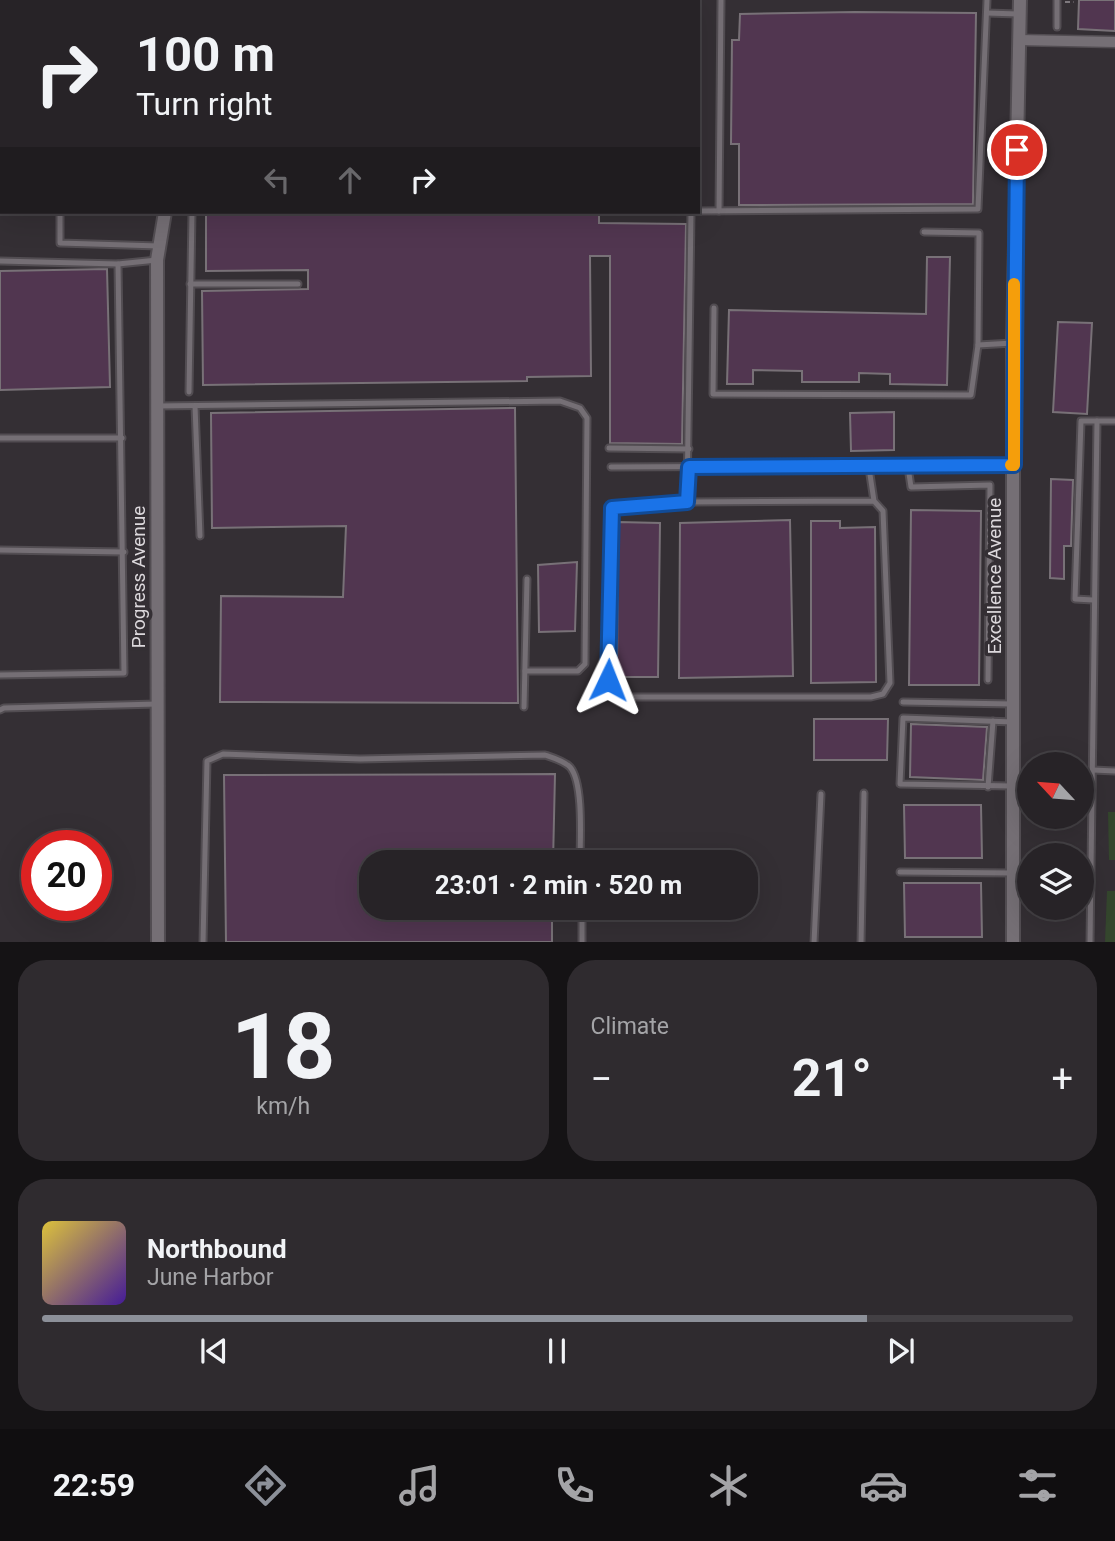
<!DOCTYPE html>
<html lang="en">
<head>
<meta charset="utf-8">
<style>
  body { margin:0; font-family:Roboto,sans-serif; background:#2f2b2f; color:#f1f3f6; height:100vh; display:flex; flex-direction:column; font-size:26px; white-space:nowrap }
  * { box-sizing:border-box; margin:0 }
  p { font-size:23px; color:#a4a4a7 }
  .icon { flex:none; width:38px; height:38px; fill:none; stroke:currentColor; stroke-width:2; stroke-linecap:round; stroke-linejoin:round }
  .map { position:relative; height:942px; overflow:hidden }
  .details { display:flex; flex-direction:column; gap:18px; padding:18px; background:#151315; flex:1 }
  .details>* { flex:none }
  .hud { position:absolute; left:0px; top:0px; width:700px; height:214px; box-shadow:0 7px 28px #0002,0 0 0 2px #434044; background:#272327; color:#f1f3f6; overflow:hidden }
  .needle { width:46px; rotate:296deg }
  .tools { position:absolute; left:1017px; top:752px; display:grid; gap:14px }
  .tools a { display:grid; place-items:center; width:77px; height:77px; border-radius:50%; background:#272327; box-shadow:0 7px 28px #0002,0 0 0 2px #434044; font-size:35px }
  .speed { position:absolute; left:21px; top:830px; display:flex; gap:14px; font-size:35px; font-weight:700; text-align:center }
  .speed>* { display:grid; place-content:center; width:91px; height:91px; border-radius:50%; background:#272327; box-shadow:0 7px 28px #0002,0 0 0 2px #434044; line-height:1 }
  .speed .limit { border:10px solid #d22; background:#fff; color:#111 }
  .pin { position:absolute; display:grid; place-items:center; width:60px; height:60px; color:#fff; margin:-30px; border:4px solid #fff; border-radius:50%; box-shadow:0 2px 7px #0007 }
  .me { position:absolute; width:77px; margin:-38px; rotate:2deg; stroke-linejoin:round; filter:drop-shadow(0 0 5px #0008) }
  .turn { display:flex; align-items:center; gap:24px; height:147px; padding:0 21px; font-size:32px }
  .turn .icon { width:91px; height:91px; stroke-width:2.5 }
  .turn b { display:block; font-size:49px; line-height:60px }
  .lanes { display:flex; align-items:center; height:66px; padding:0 21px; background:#0003; justify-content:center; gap:35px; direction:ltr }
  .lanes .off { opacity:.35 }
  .big { font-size:52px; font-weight:700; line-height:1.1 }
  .details .card { flex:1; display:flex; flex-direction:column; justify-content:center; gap:10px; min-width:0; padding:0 24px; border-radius:28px; background:#2f2b2f }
  .details .dial { align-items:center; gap:0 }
  .dial b { font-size:91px; line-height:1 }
  .song { display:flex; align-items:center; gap:21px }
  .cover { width:84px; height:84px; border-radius:10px; background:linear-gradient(135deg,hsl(50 70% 55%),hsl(260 70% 35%)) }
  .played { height:7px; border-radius:4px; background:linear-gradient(90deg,#8c9099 80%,#434044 80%) }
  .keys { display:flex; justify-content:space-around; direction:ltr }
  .heat { display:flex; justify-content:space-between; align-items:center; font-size:38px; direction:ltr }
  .details .tiles { flex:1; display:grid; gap:18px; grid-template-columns:1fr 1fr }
  .card:last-child { grid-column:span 2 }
  .trip { position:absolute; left:359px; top:850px; width:399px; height:70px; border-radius:28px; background:#272327; box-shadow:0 7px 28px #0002,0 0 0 2px #434044; font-weight:700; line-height:70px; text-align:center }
  .tabs { display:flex; height:112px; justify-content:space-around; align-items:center; background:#100e10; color:#a4a4a7 }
  .tabs .icon { width:49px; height:49px }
  .tabs .on { color:#8c9099 }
  .tabs b { font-size:32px; color:#f1f3f6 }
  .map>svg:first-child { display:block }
  .pitch { fill:#34462d }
  .building { fill:#513650; stroke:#787177; stroke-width:2 }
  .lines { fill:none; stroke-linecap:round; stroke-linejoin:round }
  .service-casing { stroke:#524d52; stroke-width:9 }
  .minor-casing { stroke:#524d52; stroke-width:13 }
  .tertiary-casing { stroke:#524d52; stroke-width:16 }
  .path { stroke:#7e797e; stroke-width:2; stroke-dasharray:5 3.5; stroke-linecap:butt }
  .service { stroke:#756f75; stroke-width:5 }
  .minor { stroke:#756f75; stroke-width:10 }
  .tertiary { stroke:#756f75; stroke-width:12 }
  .route-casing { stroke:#114b97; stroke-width:18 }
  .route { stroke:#1a73e8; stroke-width:12 }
  .slow { stroke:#f59e0b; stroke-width:12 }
  .labels { text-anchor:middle; stroke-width:7; stroke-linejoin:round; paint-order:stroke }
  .street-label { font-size:19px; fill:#dcd8dc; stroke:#342f34 }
</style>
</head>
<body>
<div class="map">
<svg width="1115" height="943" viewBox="0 0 1115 943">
  <rect width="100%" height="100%" fill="#342f34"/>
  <g class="pitch">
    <path d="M1108 812H1115V860H1109Z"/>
    <path d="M1107 891H1115V942H1105Z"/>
  </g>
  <g class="building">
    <path d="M1079 0H1115V31L1078 29Z"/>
    <path d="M855 12 976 13 973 204 739 205V144H731L732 40H739L740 14Z"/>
    <path d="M206 212H599V223L686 224 682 444 610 443V256H590L591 376 527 377V381L203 385 202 291 308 289V270L206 271Z"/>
    <path d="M927 257H950L947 385 890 384V374L859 373V382H802V371L753 370V384H727L729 310 926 314Z"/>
    <path d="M107 269 110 387 0 390V271Z"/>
    <path d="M1058 322 1092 323 1087 414 1053 412Z"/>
    <path d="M515 408 518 703 220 702 221 596 343 597 346 526 212 528 211 413Z"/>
    <path d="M894 412V450L851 451 850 413Z"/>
    <path d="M1051 479 1073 480 1071 546H1064V579L1050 578Z"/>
    <path d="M911 510 981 511 979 685H909Z"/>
    <path d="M790 520 793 676 679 678 680 523Z"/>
    <path d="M811 521H840V528L875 527 876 682 811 683Z"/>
    <path d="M618 522 660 523 658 677H617Z"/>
    <path d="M577 562 575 631 539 632 538 565Z"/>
    <path d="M814 719H888L887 760H814Z"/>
    <path d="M911 724 987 727 983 780 910 777Z"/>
    <path d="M555 774 553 863H371V908H552V942H226L224 775Z"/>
    <path d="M904 805H981L982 858H905Z"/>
    <path d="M904 883H981L982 937H905Z"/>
  </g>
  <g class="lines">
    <g class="service-casing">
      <g id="service">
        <path d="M37 2V0"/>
        <path d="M156 2V0"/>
        <path d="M231 2V0"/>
        <path d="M561 2V0"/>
        <path d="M987 13 1018 14"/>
        <path d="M1057 27V0"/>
        <path d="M0 103H2"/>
        <path d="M698 211 978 209 987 0"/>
        <path d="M719 211 721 0"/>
        <path d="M60 212V243L159 246"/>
        <path d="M0 261 118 264 157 260"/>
        <path d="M190 284H298"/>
        <path d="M714 308 713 394 971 395 978 345 979 233 924 232"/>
        <path d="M978 345 1013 343"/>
        <path d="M189 392 192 212"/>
        <path d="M158 406 560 401 580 408 587 418 585 664 578 671H525"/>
        <path d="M195 406 200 536"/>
        <path d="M0 438H122"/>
        <path d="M609 448 689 449"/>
        <path d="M611 467 1014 465"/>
        <path d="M908 467 911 487 990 485 988 680"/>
        <path d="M869 468 874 501 883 511 890 683 883 694 871 697H624L614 692 608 680 613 508 687 502 874 501"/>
        <path d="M687 502 691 212"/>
        <path d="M0 550 124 552"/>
        <path d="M1093 600 1075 599 1081 421H1115"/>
        <path d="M0 675 124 673 118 264"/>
        <path d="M903 702 1012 704"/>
        <path d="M524 707 527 579"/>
        <path d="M0 710 4 708 157 704"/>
        <path d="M1093 770 1115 771"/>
        <path d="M1011 786 900 784 903 718 1013 722"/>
        <path d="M988 787 993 721"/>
        <path d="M900 872 1012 873"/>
        <path d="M582 908V943"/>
        <path d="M203 943 207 761 223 754 360 759 545 755C554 758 564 761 570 767 584 783 580 841 580 863"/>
        <path d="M814 943 821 794"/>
        <path d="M861 943 864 793"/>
        <path d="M1090 943 1097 421"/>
      </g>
    </g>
    <g class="minor-casing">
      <path id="minor" d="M1019 40 1115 42"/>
    </g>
    <g class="tertiary-casing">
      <g id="tertiary">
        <path d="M196 2 197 0"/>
        <path d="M158 943 157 260 165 212"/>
        <path d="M1013 943V343L1020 0"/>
      </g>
    </g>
    <path class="path" d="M1065 2H1074"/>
    <use href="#service" class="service"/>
    <use href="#minor" class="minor"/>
    <use href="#tertiary" class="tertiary"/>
  </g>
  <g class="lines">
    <g class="route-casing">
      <path id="route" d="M608 680 612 508 687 502 689 467 1014 465 1017 150"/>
    </g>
    <use href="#route" class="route"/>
    <path class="slow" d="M1011 465H1014V284"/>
  </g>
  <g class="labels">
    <g class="street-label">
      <text transform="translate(994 576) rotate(-90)" y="7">Excellence Avenue</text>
      <text transform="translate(138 577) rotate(-90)" y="7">Progress Avenue</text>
    </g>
  </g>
</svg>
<div class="tools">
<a><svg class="needle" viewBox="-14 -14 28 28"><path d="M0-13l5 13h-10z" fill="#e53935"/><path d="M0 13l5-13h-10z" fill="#a4a4a7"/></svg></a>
<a><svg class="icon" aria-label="layers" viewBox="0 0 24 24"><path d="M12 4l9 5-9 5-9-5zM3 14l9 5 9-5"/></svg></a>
</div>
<div class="speed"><div class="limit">20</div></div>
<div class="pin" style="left:1017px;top:150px;background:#d93025"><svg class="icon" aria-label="arrive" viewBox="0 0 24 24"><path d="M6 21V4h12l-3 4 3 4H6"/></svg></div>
<svg class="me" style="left:608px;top:680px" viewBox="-20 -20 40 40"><path d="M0-17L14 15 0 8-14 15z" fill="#1a73e8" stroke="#fff" stroke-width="4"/></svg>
<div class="trip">23:01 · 2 min · 520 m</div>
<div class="hud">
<div class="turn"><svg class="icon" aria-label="right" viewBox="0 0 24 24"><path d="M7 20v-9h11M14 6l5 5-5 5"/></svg><div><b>100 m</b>Turn right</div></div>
<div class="lanes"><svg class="icon off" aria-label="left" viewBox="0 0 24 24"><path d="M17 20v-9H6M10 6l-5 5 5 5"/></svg><svg class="icon off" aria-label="ahead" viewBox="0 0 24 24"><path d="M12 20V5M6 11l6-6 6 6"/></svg><svg class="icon" aria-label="right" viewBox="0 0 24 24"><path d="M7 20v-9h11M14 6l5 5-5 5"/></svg></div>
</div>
</div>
<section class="details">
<div class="tiles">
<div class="card dial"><b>18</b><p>km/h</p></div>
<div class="card"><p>Climate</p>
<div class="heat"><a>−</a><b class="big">21°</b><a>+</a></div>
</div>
<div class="card">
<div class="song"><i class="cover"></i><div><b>Northbound</b><p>June Harbor</p></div></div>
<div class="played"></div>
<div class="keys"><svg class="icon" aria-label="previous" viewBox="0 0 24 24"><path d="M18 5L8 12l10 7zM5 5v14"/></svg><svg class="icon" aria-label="pause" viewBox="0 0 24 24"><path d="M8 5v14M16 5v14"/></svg><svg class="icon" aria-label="next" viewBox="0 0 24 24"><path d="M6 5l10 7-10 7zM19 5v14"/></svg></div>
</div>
</div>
</section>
<nav class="tabs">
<b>22:59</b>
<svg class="icon on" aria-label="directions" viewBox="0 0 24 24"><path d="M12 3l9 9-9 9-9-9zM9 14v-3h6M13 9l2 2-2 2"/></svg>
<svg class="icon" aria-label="music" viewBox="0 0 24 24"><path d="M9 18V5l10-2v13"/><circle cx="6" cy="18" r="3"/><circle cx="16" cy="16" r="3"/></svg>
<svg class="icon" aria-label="phone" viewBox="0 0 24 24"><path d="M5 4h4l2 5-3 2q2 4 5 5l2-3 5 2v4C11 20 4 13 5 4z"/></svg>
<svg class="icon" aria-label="climate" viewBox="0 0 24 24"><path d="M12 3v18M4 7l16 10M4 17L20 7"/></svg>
<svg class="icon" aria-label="car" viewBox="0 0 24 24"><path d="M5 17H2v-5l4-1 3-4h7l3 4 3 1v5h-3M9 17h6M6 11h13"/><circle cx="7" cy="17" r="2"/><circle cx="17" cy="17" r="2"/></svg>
<svg class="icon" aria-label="filters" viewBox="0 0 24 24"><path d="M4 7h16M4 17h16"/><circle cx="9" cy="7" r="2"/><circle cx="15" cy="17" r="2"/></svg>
</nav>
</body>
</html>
